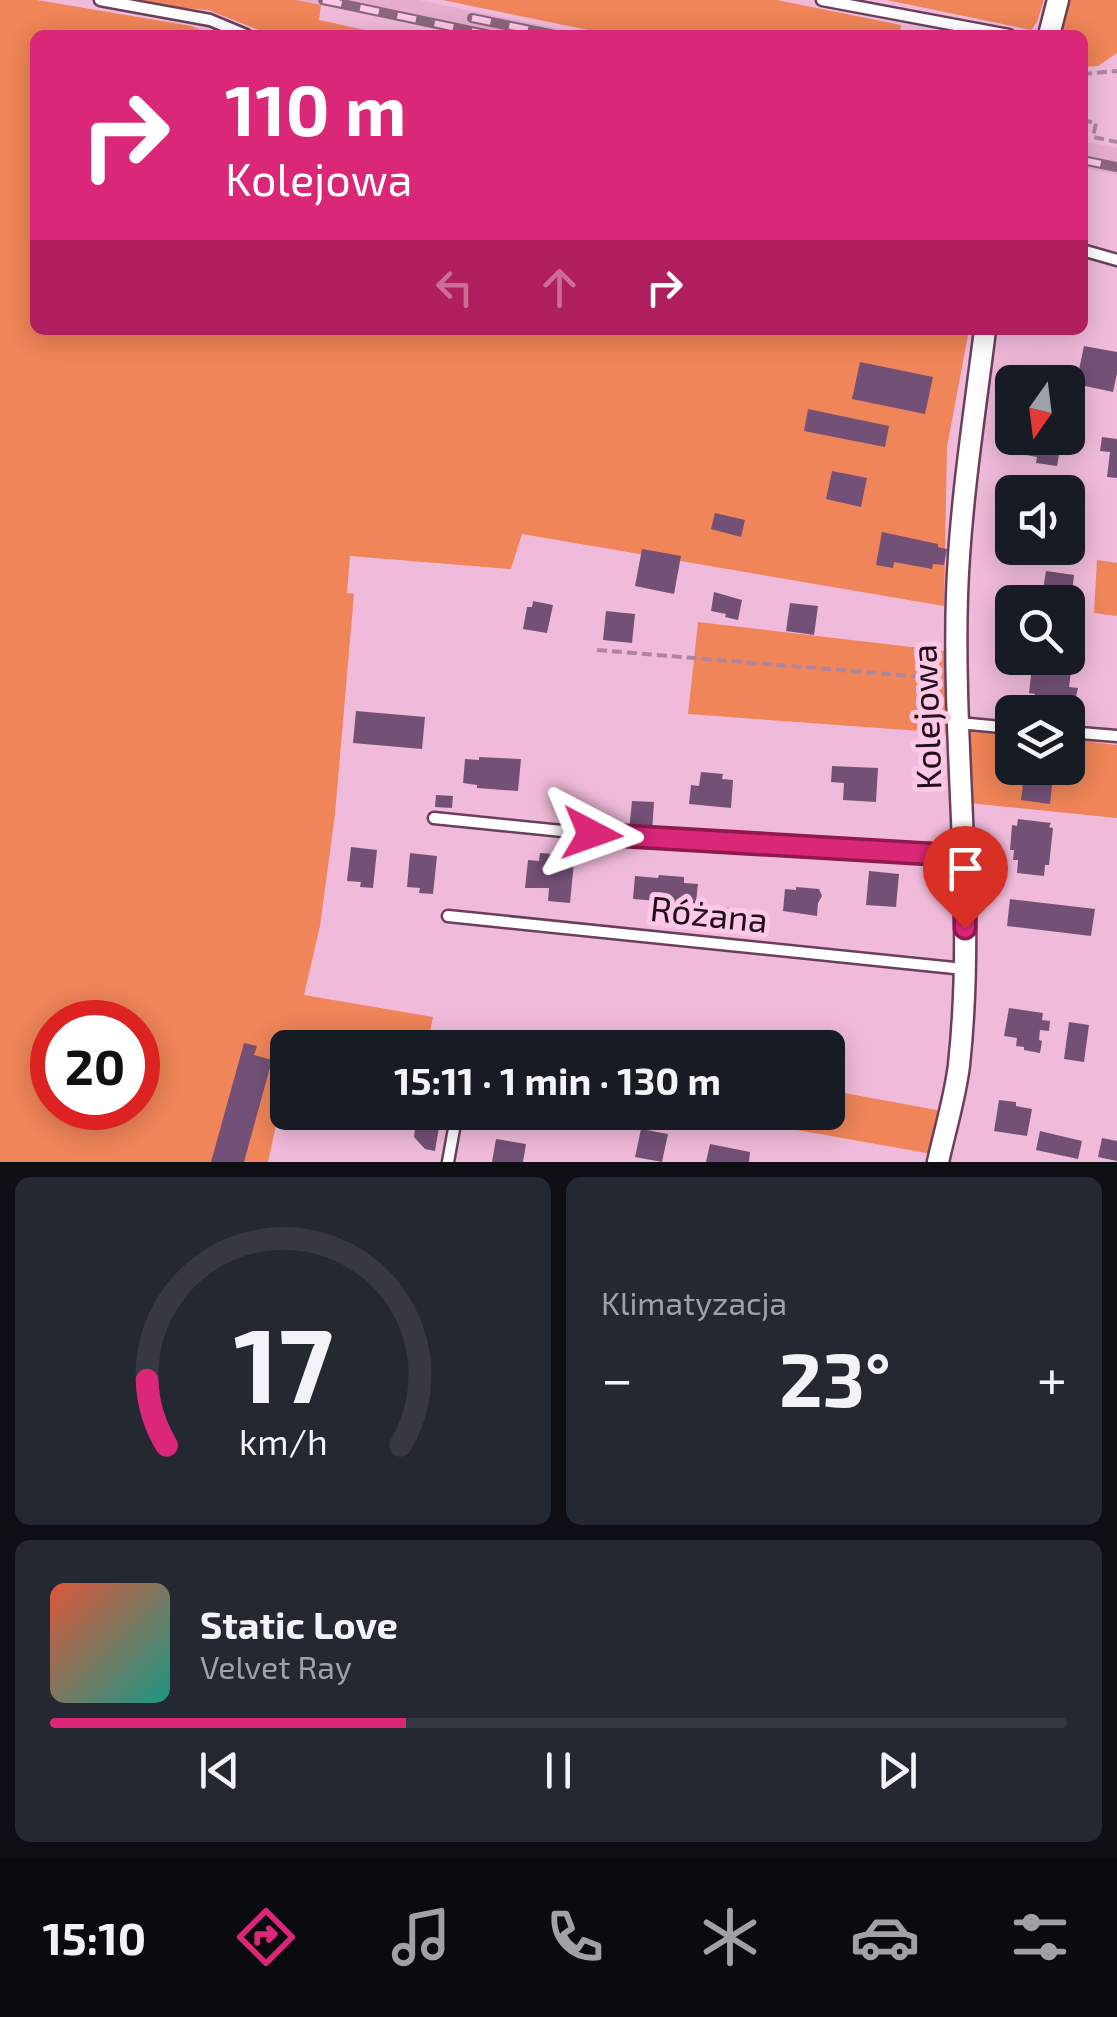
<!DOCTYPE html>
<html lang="pl">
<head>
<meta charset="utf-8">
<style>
  body { margin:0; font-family:"Exo 2",sans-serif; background:#242831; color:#f1f3f6; height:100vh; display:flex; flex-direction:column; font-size:38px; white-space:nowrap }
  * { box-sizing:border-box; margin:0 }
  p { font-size:32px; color:#9ea1a6 }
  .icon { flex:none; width:55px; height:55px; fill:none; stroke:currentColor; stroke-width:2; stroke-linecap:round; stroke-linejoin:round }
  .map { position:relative; height:1162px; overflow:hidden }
  .sheet { display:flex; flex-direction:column; gap:15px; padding:15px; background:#0d0f14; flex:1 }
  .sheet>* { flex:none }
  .top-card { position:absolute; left:30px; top:30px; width:1058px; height:305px; border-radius:15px; box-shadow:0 5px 25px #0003; background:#db2777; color:#fff; overflow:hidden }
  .needle { width:65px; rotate:194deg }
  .buttons { position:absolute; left:995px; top:365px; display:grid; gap:20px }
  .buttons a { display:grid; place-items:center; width:90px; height:90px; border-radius:15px; background:#171b24; box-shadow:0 5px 25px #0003; font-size:50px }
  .speed { position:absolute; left:30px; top:1000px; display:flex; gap:20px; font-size:50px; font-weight:700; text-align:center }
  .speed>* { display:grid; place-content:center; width:130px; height:130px; border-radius:50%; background:#171b24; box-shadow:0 5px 25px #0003; line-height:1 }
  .speed .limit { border:15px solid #d22; background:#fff; color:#111 }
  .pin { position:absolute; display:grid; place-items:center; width:85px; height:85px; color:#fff; margin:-102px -42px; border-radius:50% 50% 50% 0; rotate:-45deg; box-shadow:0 0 10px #0007 }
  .pin .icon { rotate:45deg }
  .me { position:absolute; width:110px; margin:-55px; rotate:94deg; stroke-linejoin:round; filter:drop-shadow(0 0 8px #0008) }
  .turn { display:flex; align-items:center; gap:35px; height:210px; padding:0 30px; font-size:45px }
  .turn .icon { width:130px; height:130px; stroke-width:2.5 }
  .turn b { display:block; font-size:70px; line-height:85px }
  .lanes { display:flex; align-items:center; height:95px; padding:0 30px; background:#0003; justify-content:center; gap:50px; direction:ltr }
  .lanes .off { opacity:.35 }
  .big { font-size:75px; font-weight:700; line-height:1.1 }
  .sheet .tile { flex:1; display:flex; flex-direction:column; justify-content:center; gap:15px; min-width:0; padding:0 35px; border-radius:15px; background:#242831 }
  .sheet .dial { align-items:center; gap:0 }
  .dial svg { height:260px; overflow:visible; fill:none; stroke:#363941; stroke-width:7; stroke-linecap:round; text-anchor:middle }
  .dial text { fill:#f1f3f6; stroke:none }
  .song { display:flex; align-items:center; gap:30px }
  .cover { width:120px; height:120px; border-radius:15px; background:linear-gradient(135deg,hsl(10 70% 55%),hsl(170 70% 35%)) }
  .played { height:10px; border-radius:5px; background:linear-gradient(90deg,#db2777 35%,#363941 35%) }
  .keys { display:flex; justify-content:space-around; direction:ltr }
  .heat { display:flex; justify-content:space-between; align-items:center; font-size:55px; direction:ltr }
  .sheet .tiles { flex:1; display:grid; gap:15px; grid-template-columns:1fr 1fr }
  .tile:last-child { grid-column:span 2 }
  .trip { position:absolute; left:270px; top:1030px; width:575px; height:100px; border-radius:15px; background:#171b24; box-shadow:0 5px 25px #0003; font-weight:700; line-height:100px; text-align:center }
  .menu { display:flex; height:160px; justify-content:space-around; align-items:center; background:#090b0e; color:#9ea1a6 }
  .menu .icon { width:70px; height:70px }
  .menu .current { color:#db2777 }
  .menu b { font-size:45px; color:#f1f3f6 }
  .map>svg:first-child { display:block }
  .built { fill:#e7adcf }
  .green { fill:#ef8558; fill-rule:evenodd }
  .building { fill:#735177 }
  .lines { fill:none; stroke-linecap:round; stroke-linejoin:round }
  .lane-casing { stroke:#6b3f5a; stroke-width:15 }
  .street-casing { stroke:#6b3f5a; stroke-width:25 }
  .path { stroke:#af859d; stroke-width:4; stroke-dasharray:10 5; stroke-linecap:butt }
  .lane { stroke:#fff; stroke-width:10 }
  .street { stroke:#fff; stroke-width:20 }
  .rail-casing { stroke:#8a667b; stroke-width:10 }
  .rail { stroke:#fdc8e7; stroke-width:6; stroke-dasharray:19; stroke-linecap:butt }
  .route-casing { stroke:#8e194d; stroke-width:25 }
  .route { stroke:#db2777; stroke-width:18 }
  .labels { text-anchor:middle; stroke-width:10; stroke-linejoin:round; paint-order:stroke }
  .street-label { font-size:35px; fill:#200e19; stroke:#fdc8e7 }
</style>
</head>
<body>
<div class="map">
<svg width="1117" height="1162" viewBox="0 0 1117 1162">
  <rect width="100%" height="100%" fill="#f0bbda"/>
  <g class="built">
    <path d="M275 0H419L590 35H464L321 5H298Z"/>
    <path d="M1082 136 1083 141 1117 148V175L1083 168Z"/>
  </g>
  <g class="green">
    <path d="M0 0H37L191 26 214 35H35V330H969L947 447 944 606 522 534 511 569 350 556 347 593 354 594 335 814 320 926 304 995 433 1017 427 1047 288 1048 287 1075 268 1162H0ZM52 1022H138V1108H52Z"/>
    <path d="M134 0H296L321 5 319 20 389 35H272L208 10 158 6Z"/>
    <path d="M443 0H777L901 25 900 35H612Z"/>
    <path d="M887 0H1044L1037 22 1031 30Z"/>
    <path d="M1069 0H1117V53L1098 66 1083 67 1082 35H1057Z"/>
    <path d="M1097 560 1117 563V616L1094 613Z"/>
    <path d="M698 622 945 651 948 733 688 714Z"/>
    <path d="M968 728 1012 733V768H1068V739L1117 745V818L969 803Z"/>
    <path d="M828 1090 942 1111 932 1154 702 1113 828 1112Z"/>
  </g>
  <g class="building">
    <path d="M1084 346 1117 352V373L1113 392 1076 384Z"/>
    <path d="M860 362 933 377 925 414 852 399Z"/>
    <path d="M808 409 889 426 885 447 804 431Z"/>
    <path d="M1102 437 1117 439V478L1107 477 1110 452 1100 451Z"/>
    <path d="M1028 438H1062L1057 466 1036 463 1037 457 1026 455Z"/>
    <path d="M832 471 867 478 861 507 826 499Z"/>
    <path d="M1001 489 1012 490V548L1000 546 1003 522 997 521 998 512H1004L1006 499H1000Z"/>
    <path d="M715 513 745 520 741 537 711 529Z"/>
    <path d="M882 532 938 544V547L947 549 944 565 933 564 932 569 894 562 893 568 876 565Z"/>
    <path d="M642 549 681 556 674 594 635 586Z"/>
    <path d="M1046 571 1074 575 1071 602H1041Z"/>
    <path d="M714 592 742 600 738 620 725 617 726 614 711 611Z"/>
    <path d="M533 601 553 605 547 633 523 629 527 607H532Z"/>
    <path d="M790 603 818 606 814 635 786 631Z"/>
    <path d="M606 611 635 614 632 643 603 640Z"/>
    <path d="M1032 667 1071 671 1069 687 1078 688 1072 713 1033 709 1035 694 1029 693Z"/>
    <path d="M356 711 425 717 422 749 353 743Z"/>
    <path d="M479 757 521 759 518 791 477 788V785L463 783 465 759 479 760Z"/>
    <path d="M832 766 878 768 876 802 843 800 844 783 831 782Z"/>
    <path d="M1025 768H1054L1050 804 1021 800Z"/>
    <path d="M701 772 723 774 722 779 733 780 731 808 689 804 691 785 699 786Z"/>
    <path d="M436 795 453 796 452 808 435 807Z"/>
    <path d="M632 801 654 802 652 832 629 831Z"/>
    <path d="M1018 819 1051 823 1049 827 1053 828 1049 865H1045L1044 876 1017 873 1018 860H1013L1014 850H1010L1012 825 1017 826Z"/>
    <path d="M351 847 377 850 373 888 360 887 361 882 347 881Z"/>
    <path d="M553 849 575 852 570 903 548 901 549 888H525L528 860 539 861 540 853 553 854Z"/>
    <path d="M410 853 437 856 433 894 419 893 420 888 407 887Z"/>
    <path d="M869 871 899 874 896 907 866 905Z"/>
    <path d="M659 875 684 877V883L698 884 695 911 681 909 677 912H672L668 908 669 902 633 899 635 876 658 878Z"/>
    <path d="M796 887 819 889 822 896 818 903 817 916 783 911 785 889 796 890Z"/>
    <path d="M1010 899 1095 909 1091 936 1007 926Z"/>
    <path d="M722 907 743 910 740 931 719 929Z"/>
    <path d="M1009 1008 1043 1013 1042 1020 1050 1021 1049 1031 1040 1030 1039 1040 1042 1041 1040 1053 1024 1050V1047L1016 1046 1017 1038 1004 1036Z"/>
    <path d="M1069 1022 1089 1025 1084 1062 1064 1059Z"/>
    <path d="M359 1033 404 1040 403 1048H357Z"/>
    <path d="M244 1043 257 1046 254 1055 272 1060 244 1162H211Z"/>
    <path d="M999 1100 1016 1102V1106L1032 1109 1027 1136 994 1131Z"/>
    <path d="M417 1112 441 1115 435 1151 425 1149 414 1137Z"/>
    <path d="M641 1129 668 1134 662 1162 635 1157Z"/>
    <path d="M1040 1131 1082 1141 1078 1159 1036 1150Z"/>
    <path d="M1102 1138 1117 1141V1161L1098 1157Z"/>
    <path d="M496 1139 526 1144 523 1162H492Z"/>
    <path d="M710 1144 750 1152 749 1162H706Z"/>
  </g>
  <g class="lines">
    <g class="lane-casing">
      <g id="lane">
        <path d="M100 0 210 20 246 35"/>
        <path d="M822 0 1009 35"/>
        <path d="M1082 250 1117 260"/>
        <path d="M959 723 1012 728"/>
        <path d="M1068 732 1117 736"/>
        <path d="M434 818 592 834 965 856"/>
        <path d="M448 916 964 969"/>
        <path d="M448 1162 457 1112"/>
      </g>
    </g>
    <g class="street-casing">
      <g id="street">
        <path d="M1049 35 1058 0"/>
        <path d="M938 1162C945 1130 955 1098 959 1065 976 908 952 752 957 595 960 506 974 418 985 330"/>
      </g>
    </g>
    <g class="path">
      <path d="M1082 74 1117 71"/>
      <path d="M1082 120 1096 123 1093 137 1117 142"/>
      <path d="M597 650 936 678"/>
    </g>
    <use href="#lane" class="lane"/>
    <use href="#street" class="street"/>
    <g class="rail-casing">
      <g id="rail">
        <path d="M323 0 490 35"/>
        <path d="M472 18 555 35"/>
        <path d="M1082 160 1117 167"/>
      </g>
    </g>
    <use href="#rail" class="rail"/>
  </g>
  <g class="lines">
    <g class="route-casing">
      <path id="route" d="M592 834 965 856V928"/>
    </g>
    <use href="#route" class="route"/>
  </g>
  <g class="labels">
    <g class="street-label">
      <text transform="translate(927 717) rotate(-92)" y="12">Kolejowa</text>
      <text transform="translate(709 915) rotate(6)" y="12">Różana</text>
    </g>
  </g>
</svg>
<div class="buttons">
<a><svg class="needle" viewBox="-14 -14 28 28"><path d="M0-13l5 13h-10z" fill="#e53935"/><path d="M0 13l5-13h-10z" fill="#9ea1a6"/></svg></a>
<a><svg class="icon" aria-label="sound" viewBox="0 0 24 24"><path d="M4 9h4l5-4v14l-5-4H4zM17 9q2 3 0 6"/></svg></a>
<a><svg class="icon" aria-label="search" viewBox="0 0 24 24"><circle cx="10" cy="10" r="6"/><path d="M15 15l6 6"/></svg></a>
<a><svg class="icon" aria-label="layers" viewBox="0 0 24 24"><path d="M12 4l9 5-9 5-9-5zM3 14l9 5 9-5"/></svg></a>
</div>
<div class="speed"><div class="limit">20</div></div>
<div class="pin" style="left:965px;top:928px;background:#d93025"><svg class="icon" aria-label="arrive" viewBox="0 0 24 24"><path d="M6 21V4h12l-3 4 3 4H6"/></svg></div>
<svg class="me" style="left:592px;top:834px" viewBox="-20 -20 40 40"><path d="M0-17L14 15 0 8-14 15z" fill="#db2777" stroke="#fff" stroke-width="4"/></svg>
<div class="trip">15:11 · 1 min · 130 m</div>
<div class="top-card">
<div class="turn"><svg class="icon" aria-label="right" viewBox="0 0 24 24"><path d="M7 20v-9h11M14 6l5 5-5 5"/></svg><div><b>110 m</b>Kolejowa</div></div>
<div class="lanes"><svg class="icon off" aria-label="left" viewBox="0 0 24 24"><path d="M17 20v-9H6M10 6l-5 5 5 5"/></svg><svg class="icon off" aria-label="ahead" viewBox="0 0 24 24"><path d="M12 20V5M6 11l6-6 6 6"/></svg><svg class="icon" aria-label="right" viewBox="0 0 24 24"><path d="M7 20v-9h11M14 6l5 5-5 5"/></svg></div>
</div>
</div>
<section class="sheet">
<div class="tiles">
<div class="tile dial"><svg viewBox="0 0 100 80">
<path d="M14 69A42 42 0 1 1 86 69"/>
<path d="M14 69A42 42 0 0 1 8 49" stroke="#db2777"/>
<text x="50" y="56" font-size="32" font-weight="700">17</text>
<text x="50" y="72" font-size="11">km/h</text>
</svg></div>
<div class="tile"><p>Klimatyzacja</p>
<div class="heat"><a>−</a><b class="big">23°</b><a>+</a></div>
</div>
<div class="tile">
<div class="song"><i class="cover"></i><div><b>Static Love</b><p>Velvet Ray</p></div></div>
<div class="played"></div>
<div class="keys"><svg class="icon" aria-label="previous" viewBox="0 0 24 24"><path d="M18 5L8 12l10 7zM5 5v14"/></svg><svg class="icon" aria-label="pause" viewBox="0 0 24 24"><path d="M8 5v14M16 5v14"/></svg><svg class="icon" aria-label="next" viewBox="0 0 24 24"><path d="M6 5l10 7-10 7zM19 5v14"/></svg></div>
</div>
</div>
</section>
<nav class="menu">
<b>15:10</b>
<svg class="icon current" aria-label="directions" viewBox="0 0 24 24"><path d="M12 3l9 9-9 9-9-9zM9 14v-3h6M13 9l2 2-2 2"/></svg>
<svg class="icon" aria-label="music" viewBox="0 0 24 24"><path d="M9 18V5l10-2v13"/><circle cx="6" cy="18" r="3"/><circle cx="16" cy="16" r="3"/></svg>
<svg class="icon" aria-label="phone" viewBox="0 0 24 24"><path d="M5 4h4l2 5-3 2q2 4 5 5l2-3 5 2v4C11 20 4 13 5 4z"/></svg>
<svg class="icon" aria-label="climate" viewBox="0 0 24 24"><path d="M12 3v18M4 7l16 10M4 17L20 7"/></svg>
<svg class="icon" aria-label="car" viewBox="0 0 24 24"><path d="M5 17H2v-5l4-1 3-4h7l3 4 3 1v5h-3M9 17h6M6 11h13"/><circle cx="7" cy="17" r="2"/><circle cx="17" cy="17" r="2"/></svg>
<svg class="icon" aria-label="filters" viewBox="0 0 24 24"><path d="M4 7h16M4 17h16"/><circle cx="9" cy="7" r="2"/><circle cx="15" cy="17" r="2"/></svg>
</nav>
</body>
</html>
